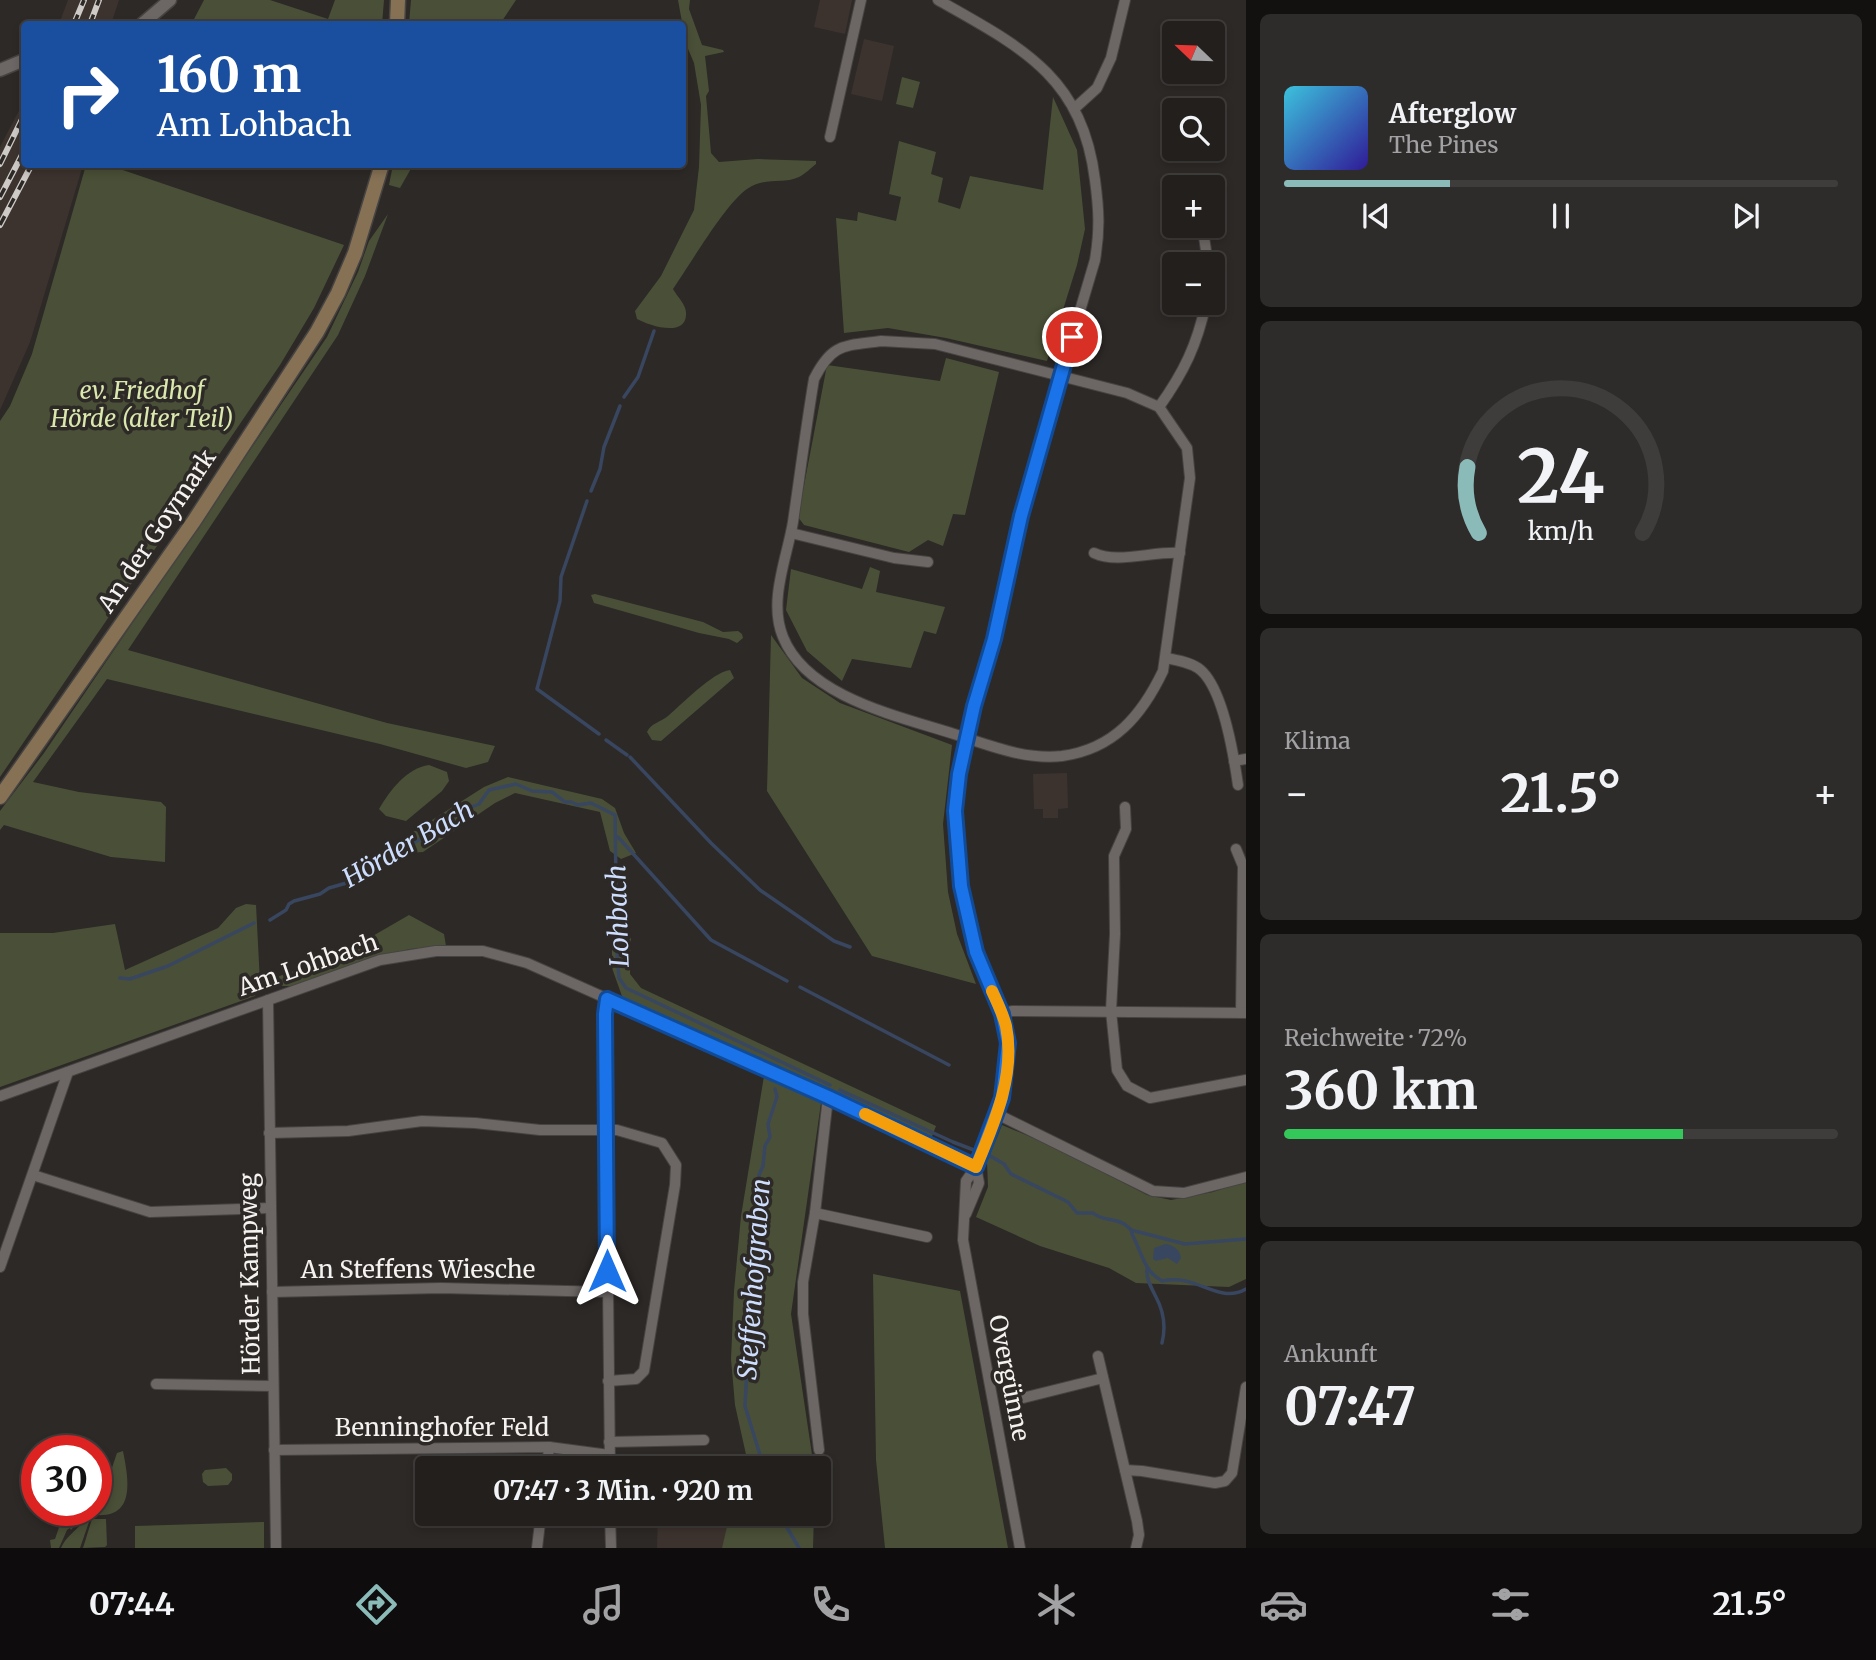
<!DOCTYPE html>
<html lang="de">
<head>
<meta charset="utf-8">
<style>
  body { margin:0; font-family:Merriweather,serif; background:#2e2c2a; color:#f1f3f6; height:100vh; display:flex; flex-direction:column; font-size:26px; white-space:nowrap }
  * { box-sizing:border-box; margin:0 }
  p { font-size:23px; color:#a2a2a4 }
  .icon { flex:none; width:38px; height:38px; fill:none; stroke:currentColor; stroke-width:2; stroke-linecap:round; stroke-linejoin:round }
  .map { position:relative; flex:1; overflow:hidden }
  .side { display:flex; flex-direction:column; gap:14px; padding:14px; background:#131110; width:630px }
  .side>* { flex:none }
  .hud { position:absolute; left:21px; top:21px; width:665px; height:147px; border-radius:7px; box-shadow:0 4px 10px #0003,0 0 0 2px #3f3d3b; background:#1a4fa0; color:#fff; overflow:hidden }
  .needle { width:46px; rotate:293deg }
  .fabs { position:absolute; left:1162px; top:21px; display:grid; gap:14px }
  .fabs a { display:grid; place-items:center; width:63px; height:63px; border-radius:7px; background:#221f1d; box-shadow:0 4px 10px #0003,0 0 0 2px #3f3d3b; font-size:35px }
  .speed { position:absolute; left:21px; top:1435px; display:flex; gap:14px; font-size:35px; font-weight:700; text-align:center }
  .speed>* { display:grid; place-content:center; width:91px; height:91px; border-radius:50%; background:#221f1d; box-shadow:0 4px 10px #0003,0 0 0 2px #3f3d3b; line-height:1 }
  .speed .limit { border:10px solid #d22; background:#fff; color:#111 }
  .pin { position:absolute; display:grid; place-items:center; width:60px; height:60px; color:#fff; margin:-30px; border:4px solid #fff; border-radius:50%; box-shadow:0 2px 7px #0007 }
  .me { position:absolute; width:77px; margin:-38px; rotate:0deg; stroke-linejoin:round; filter:drop-shadow(0 0 5px #0008) }
  .turn { display:flex; align-items:center; gap:24px; height:147px; padding:0 21px; font-size:32px }
  .turn .icon { width:91px; height:91px; stroke-width:2.5 }
  .turn b { display:block; font-size:49px; line-height:60px }
  .big { font-size:52px; font-weight:700; line-height:1.1 }
  .side .widget { flex:1; display:flex; flex-direction:column; justify-content:center; gap:10px; min-width:0; padding:0 24px; border-radius:10px; background:#2e2c2a }
  .side .dial { align-items:center; gap:0 }
  .dial svg { height:182px; overflow:visible; fill:none; stroke:#3f3d3b; stroke-width:7; stroke-linecap:round; text-anchor:middle }
  .dial text { fill:#f1f3f6; stroke:none }
  .song { display:flex; align-items:center; gap:21px }
  .cover { width:84px; height:84px; border-radius:10px; background:linear-gradient(135deg,hsl(190 70% 55%),hsl(250 70% 35%)) }
  .played { height:7px; border-radius:4px; background:linear-gradient(90deg,#8bbbb9 30%,#3f3d3b 30%) }
  .keys { display:flex; justify-content:space-around; direction:ltr }
  .heat { display:flex; justify-content:space-between; align-items:center; font-size:38px; direction:ltr }
  .charge { height:10px; border-radius:5px; background:linear-gradient(90deg,#34c759 72%,#3f3d3b 0) }
  .trip { position:absolute; left:415px; top:1456px; width:416px; height:70px; border-radius:7px; background:#221f1d; box-shadow:0 4px 10px #0003,0 0 0 2px #3f3d3b; font-weight:700; line-height:70px; text-align:center }
  .tab-bar { display:flex; height:112px; justify-content:space-around; align-items:center; background:#0e0c0c; color:#a2a2a4 }
  .tab-bar .icon { width:49px; height:49px }
  .tab-bar .selected { color:#8bbbb9 }
  .tab-bar b { font-size:32px; color:#f1f3f6 }
  main { display:flex; flex:1; min-height:0 }
  .map>svg:first-child { display:block }
  .built { fill:#3d332e }
  .green { fill:#4a5037 }
  .water { fill:#384660 }
  .lines { fill:none; stroke-linecap:round; stroke-linejoin:round }
  .stream { stroke:#384660; stroke-width:3.5 }
  .minor-casing { stroke:#464442; stroke-width:12 }
  .tertiary-casing { stroke:#464442; stroke-width:15 }
  .secondary-casing { stroke:#464442; stroke-width:17 }
  .minor { stroke:#6c6765; stroke-width:10 }
  .tertiary { stroke:#6c6765; stroke-width:12 }
  .secondary { stroke:#867155; stroke-width:14 }
  .rail-casing { stroke:#cdcac8; stroke-width:6 }
  .rail { stroke:#2d2927; stroke-width:3.5; stroke-dasharray:10; stroke-linecap:butt }
  .route-casing { stroke:#114b97; stroke-width:18 }
  .route { stroke:#1a73e8; stroke-width:12 }
  .slow { stroke:#f59e0b; stroke-width:12 }
  .labels { text-anchor:middle; stroke-width:7; stroke-linejoin:round; paint-order:stroke }
  .park-label { font-size:24px; font-style:italic; fill:#dae8ad; stroke:#2d2927 }
  .street-label { font-size:24px; fill:#f5f3f1; stroke:#2d2927 }
  .water-label { font-size:26px; font-style:italic; fill:#cdddfd; stroke:#2d2927 }
</style>
</head>
<body>
<main>
<div class="map">
<svg width="1246" height="1548" viewBox="0 0 1246 1548">
  <rect width="100%" height="100%" fill="#2d2927"/>
  <g class="built">
    <path d="M68 0H119L111 24H59Z"/>
    <path d="M820 0H852L845 34 814 27Z"/>
    <path d="M864 39 894 46 882 101 851 94Z"/>
    <path d="M24 101V164L83 165 30 342 0 410V147Z"/>
    <path d="M1067 773 1068 808 1058 809V818H1043V809H1034L1033 774Z"/>
    <path d="M658 1514H730L731 1517 722 1548H657Z"/>
  </g>
  <g class="green">
    <path d="M204 0H270L328 19 335 0H384L382 24H185L193 21Z"/>
    <path d="M411 0H516L500 24H409Z"/>
    <path d="M678 0H690L689 9 702 45 723 50 724 52 705 56 709 91 706 96 711 153 719 162 758 159 816 161V164C811 168 805 174 799 177 781 185 767 176 747 189 726 203 689 266 673 289 678 298 687 305 686 315 685 338 648 325 637 319L635 311 661 276 694 210 699 167 701 105 694 63 686 44Z"/>
    <path d="M902 77 920 82 913 108 896 104Z"/>
    <path d="M1053 97 1077 150 1085 229 1077 265 1047 361 946 338 888 328 844 333 836 218 857 221 858 212 896 221 901 197 889 194 899 141 936 152 931 174 943 178 938 202 960 209 970 176 1043 190Z"/>
    <path d="M86 165H108L344 245 314 308 280 365 0 777V421L10 406 32 354Z"/>
    <path d="M393 165H413L400 188 389 185Z"/>
    <path d="M388 214 365 276 338 335 128 650 387 723 495 746 488 762 466 768 380 744 107 679 33 782 79 792 161 802 166 807 165 862 111 857 4 825 0 830V811L44 753 327 337 358 272 369 241Z"/>
    <path d="M946 358 999 372 965 515 953 514 943 546 928 540 909 552 804 525 798 517 827 365 940 381Z"/>
    <path d="M870 567 880 571 876 592 945 607 936 634 924 631 911 668 852 659 842 681 807 651 786 610 791 569 862 589Z"/>
    <path d="M595 594 703 622 723 632 738 631 742 634 743 638 737 643 729 639 699 633 594 603 591 595Z"/>
    <path d="M771 635 802 678 840 703 952 745 943 824 948 892 957 934 976 984 872 956 767 791Z"/>
    <path d="M730 670 734 678 661 741 652 740 647 732C651 723 661 722 668 716 682 704 713 672 730 670Z"/>
    <path d="M429 765 447 772 449 781 442 791 406 821 386 816 379 809C390 790 407 768 429 765Z"/>
    <path d="M508 777 602 799 615 808 624 833 636 853 621 859 610 851 600 812 515 793 495 803 423 852 408 853 363 880 355 869 484 787Z"/>
    <path d="M246 904 256 905 260 983 255 996 0 1087V933H53L115 924 125 970 218 928 236 908Z"/>
    <path d="M409 915 444 934 446 946 410 949 371 958 292 986H277L266 981 345 952Z"/>
    <path d="M612 936 631 937 630 974 641 988 936 1126 931 1139 623 999 612 968Z"/>
    <path d="M764 1076 821 1103 791 1314 814 1468H749L735 1405 731 1359 734 1291 741 1216Z"/>
    <path d="M1002 1125 1055 1147 1147 1195 1171 1200 1213 1192 1246 1181V1279L1229 1287 1136 1283 1109 1268 1040 1246 976 1217 988 1187 987 1162Z"/>
    <path d="M873 1274 960 1291 1008 1548H885L876 1460Z"/>
    <path d="M123 1451C128 1477 137 1518 96 1515L117 1453Z"/>
    <path d="M226 1468 232 1474V1480L228 1485 208 1486 203 1482 202 1474 205 1470Z"/>
    <path d="M65 1510 84 1515 71 1530 70 1528 67 1530 59 1548H51L50 1540 55 1539Z"/>
    <path d="M730 1514H814L813 1548H722Z"/>
    <path d="M87 1516 90 1519 80 1548H61C67 1534 80 1529 87 1516Z"/>
    <path d="M92 1519H106L107 1545 105 1547 83 1548Z"/>
    <path d="M264 1522V1548H135V1526Z"/>
  </g>
  <path class="water" d="M1165 1244C1173 1245 1180 1249 1181 1258L1177 1264 1168 1258 1156 1261 1153 1259 1154 1248Z"/>
  <g class="lines">
    <g class="stream">
      <path d="M624 397 638 377 654 331"/>
      <path d="M591 491 600 469 604 447 620 406"/>
      <path d="M587 501 561 577 560 601 537 689 599 734"/>
      <path d="M606 740 627 755"/>
      <path d="M630 757 711 843 760 890 834 941 850 947"/>
      <path d="M618 837 711 940 787 981"/>
      <path d="M270 920 286 910 289 904 294 901 320 894 329 888 350 882 365 869 419 840 464 810 479 804 489 790 516 784 532 791 552 792 565 802H571L578 805 591 803 615 815 617 954 619 978 626 988 830 1085"/>
      <path d="M120 978 130 979 168 966 254 923"/>
      <path d="M800 987 949 1065"/>
      <path d="M840 1090 953 1142 992 1157 1004 1164 1011 1174 1068 1202 1077 1213H1093C1103 1222 1118 1217 1128 1227 1134 1231 1130 1231 1133 1236 1142 1254 1144 1271 1162 1281 1198 1273 1217 1305 1246 1289"/>
      <path d="M1131 1230 1185 1244 1246 1239"/>
      <path d="M1147 1270C1146 1279 1152 1289 1156 1297 1164 1312 1166 1327 1162 1343"/>
      <path d="M764 1468 745 1406 751 1292 759 1215V1175L763 1166 765 1146 770 1137 768 1124 777 1097 775 1089"/>
      <path d="M779 1514 799 1548"/>
    </g>
    <g class="minor-casing">
      <g id="minor">
        <path d="M938 0C1021 47 1082 76 1095 180 1099 210 1100 230 1095 260L1044 432 1021 516 994 639 974 706 959 774 955 811 961 886 965 904 977 952 1002 1014 1008 1043 1002 1098 976 1167 966 1181 963 1240 1020 1548"/>
        <path d="M1075 108 1097 88 1111 58 1125 0"/>
        <path d="M830 137 861 0"/>
        <path d="M1203 230 1208 264"/>
        <path d="M881 341 935 344 1127 393 1159 407 1187 448 1190 478 1163 671C1142 715 1114 749 1062 756 1024 760 989 745 954 734 898 716 807 697 783 637 768 601 787 558 793 522 800 474 806 427 814 379 832 343 844 346 881 341Z"/>
        <path d="M1159 407C1184 372 1197 345 1206 303"/>
        <path d="M791 533 894 558 928 562"/>
        <path d="M1094 553C1117 564 1153 551 1180 553"/>
        <path d="M1166 658C1177 660 1189 662 1198 668 1223 685 1234 757 1238 785"/>
        <path d="M1234 761 1246 759"/>
        <path d="M1125 807 1126 829 1114 856 1115 934 1111 1011 1117 1070 1127 1086 1150 1098 1246 1080"/>
        <path d="M1236 849 1243 866 1241 1013"/>
        <path d="M607 999 605 1014 610 1468"/>
        <path d="M268 1000 276 1548"/>
        <path d="M1002 1014 1012 1011 1246 1013"/>
        <path d="M0 1096 380 960 436 951H483L527 963 828 1097 976 1167"/>
        <path d="M997 1114 1153 1191 1184 1193 1246 1177"/>
        <path d="M269 1133 348 1131 422 1121 475 1123 540 1130H617L662 1143 676 1165 675 1185 644 1371 636 1379 608 1381"/>
        <path d="M33 1175 150 1212 271 1208"/>
        <path d="M815 1213 927 1237"/>
        <path d="M966 1214 979 1183 976 1167"/>
        <path d="M0 1267 68 1072"/>
        <path d="M272 1292 441 1288 607 1292"/>
        <path d="M1098 1356 1137 1521 1139 1535 1136 1548"/>
        <path d="M156 1384 273 1386"/>
        <path d="M1015 1400 1103 1378"/>
        <path d="M609 1442 704 1440"/>
        <path d="M274 1450 549 1447 609 1455"/>
        <path d="M819 1450 803 1314V1282L815 1213 828 1097"/>
        <path d="M547 1468 549 1447"/>
        <path d="M1125 1470 1142 1471 1215 1483 1225 1481 1232 1473 1246 1387"/>
        <path d="M610 1514 611 1548"/>
        <path d="M537 1548 541 1514"/>
      </g>
    </g>
    <g class="tertiary-casing">
      <g id="tertiary">
        <path d="M142 24 170 0"/>
        <path d="M0 70 24 60"/>
      </g>
    </g>
    <g class="secondary-casing">
      <g id="secondary">
        <path d="M397 24 398 0"/>
        <path d="M0 797 194 521 317 332 338 293 355 253 382 164"/>
      </g>
    </g>
    <use href="#minor" class="minor"/>
    <use href="#tertiary" class="tertiary"/>
    <use href="#secondary" class="secondary"/>
    <g class="rail-casing">
      <g id="rail">
        <path d="M74 24 84 0"/>
        <path d="M90 24 99 0"/>
        <path d="M0 164 24 115"/>
        <path d="M0 197 24 151"/>
        <path d="M0 225 32 164"/>
      </g>
    </g>
    <use href="#rail" class="rail"/>
  </g>
  <g class="lines">
    <g class="route-casing">
      <path id="route" d="M607 1271 605 1014 607 999 828 1097 976 1167 1002 1098 1008 1043 1002 1014 976 952 961 886 955 811 959 774 974 706 994 639 1021 516 1072 337"/>
    </g>
    <use href="#route" class="route"/>
    <path class="slow" d="M865 1114 976 1167C994 1124 1016 1074 1006 1026 1003 1014 997 1002 992 991"/>
  </g>
  <g class="labels">
    <g class="park-label">
      <text x="142" y="399">ev. Friedhof<tspan x="142" dy="28">Hörde (alter Teil)</tspan></text>
    </g>
    <g class="street-label">
      <text transform="translate(157 531) rotate(-56)" y="8">An der Goymark</text>
      <text transform="translate(308 965) rotate(-19)" y="8">Am Lohbach</text>
      <text x="418" y="1278">An Steffens Wiesche</text>
      <text transform="translate(250 1274) rotate(-91)" y="8">Hörder Kampweg</text>
      <text transform="translate(1009 1378) rotate(79)" y="8">Overgünne</text>
      <text x="442" y="1436">Benninghofer Feld</text>
    </g>
    <g class="water-label">
      <text transform="translate(408 844) rotate(-30)" y="9">Hörder Bach</text>
      <text transform="translate(618 916) rotate(-92)" y="9">Lohbach</text>
      <text transform="translate(754 1279) rotate(-86)" y="9">Steffenhofgraben</text>
    </g>
  </g>
</svg>
<div class="fabs">
<a><svg class="needle" viewBox="-14 -14 28 28"><path d="M0-13l5 13h-10z" fill="#e53935"/><path d="M0 13l5-13h-10z" fill="#a2a2a4"/></svg></a>
<a><svg class="icon" aria-label="search" viewBox="0 0 24 24"><circle cx="10" cy="10" r="6"/><path d="M15 15l6 6"/></svg></a>
<a>+</a>
<a>−</a>
</div>
<div class="speed"><div class="limit">30</div></div>
<div class="pin" style="left:1072px;top:337px;background:#d93025"><svg class="icon" aria-label="arrive" viewBox="0 0 24 24"><path d="M6 21V4h12l-3 4 3 4H6"/></svg></div>
<svg class="me" style="left:607px;top:1271px" viewBox="-20 -20 40 40"><path d="M0-17L14 15 0 8-14 15z" fill="#1a73e8" stroke="#fff" stroke-width="4"/></svg>
<div class="trip">07:47 · 3 Min. · 920 m</div>
<div class="hud">
<div class="turn"><svg class="icon" aria-label="right" viewBox="0 0 24 24"><path d="M7 20v-9h11M14 6l5 5-5 5"/></svg><div><b>160 m</b>Am Lohbach</div></div>
</div>
</div>
<section class="side">
<div class="widget">
<div class="song"><i class="cover"></i><div><b>Afterglow</b><p>The Pines</p></div></div>
<div class="played"></div>
<div class="keys"><svg class="icon" aria-label="previous" viewBox="0 0 24 24"><path d="M18 5L8 12l10 7zM5 5v14"/></svg><svg class="icon" aria-label="pause" viewBox="0 0 24 24"><path d="M8 5v14M16 5v14"/></svg><svg class="icon" aria-label="next" viewBox="0 0 24 24"><path d="M6 5l10 7-10 7zM19 5v14"/></svg></div>
</div>
<div class="widget dial"><svg viewBox="0 0 100 80">
<path d="M14 69A42 42 0 1 1 86 69"/>
<path d="M14 69A42 42 0 0 1 9 40" stroke="#8bbbb9"/>
<text x="50" y="56" font-size="32" font-weight="700">24</text>
<text x="50" y="72" font-size="11">km/h</text>
</svg></div>
<div class="widget"><p>Klima</p>
<div class="heat"><a>−</a><b class="big">21.5°</b><a>+</a></div>
</div>
<div class="widget"><p>Reichweite · 72%</p><b class="big">360 km</b><div class="charge"></div></div>
<div class="widget"><p>Ankunft</p><b class="big">07:47</b></div>
</section>
</main>
<nav class="tab-bar">
<b>07:44</b>
<svg class="icon selected" aria-label="directions" viewBox="0 0 24 24"><path d="M12 3l9 9-9 9-9-9zM9 14v-3h6M13 9l2 2-2 2"/></svg>
<svg class="icon" aria-label="music" viewBox="0 0 24 24"><path d="M9 18V5l10-2v13"/><circle cx="6" cy="18" r="3"/><circle cx="16" cy="16" r="3"/></svg>
<svg class="icon" aria-label="phone" viewBox="0 0 24 24"><path d="M5 4h4l2 5-3 2q2 4 5 5l2-3 5 2v4C11 20 4 13 5 4z"/></svg>
<svg class="icon" aria-label="climate" viewBox="0 0 24 24"><path d="M12 3v18M4 7l16 10M4 17L20 7"/></svg>
<svg class="icon" aria-label="car" viewBox="0 0 24 24"><path d="M5 17H2v-5l4-1 3-4h7l3 4 3 1v5h-3M9 17h6M6 11h13"/><circle cx="7" cy="17" r="2"/><circle cx="17" cy="17" r="2"/></svg>
<svg class="icon" aria-label="filters" viewBox="0 0 24 24"><path d="M4 7h16M4 17h16"/><circle cx="9" cy="7" r="2"/><circle cx="15" cy="17" r="2"/></svg>
<b>21.5°</b>
</nav>
</body>
</html>
